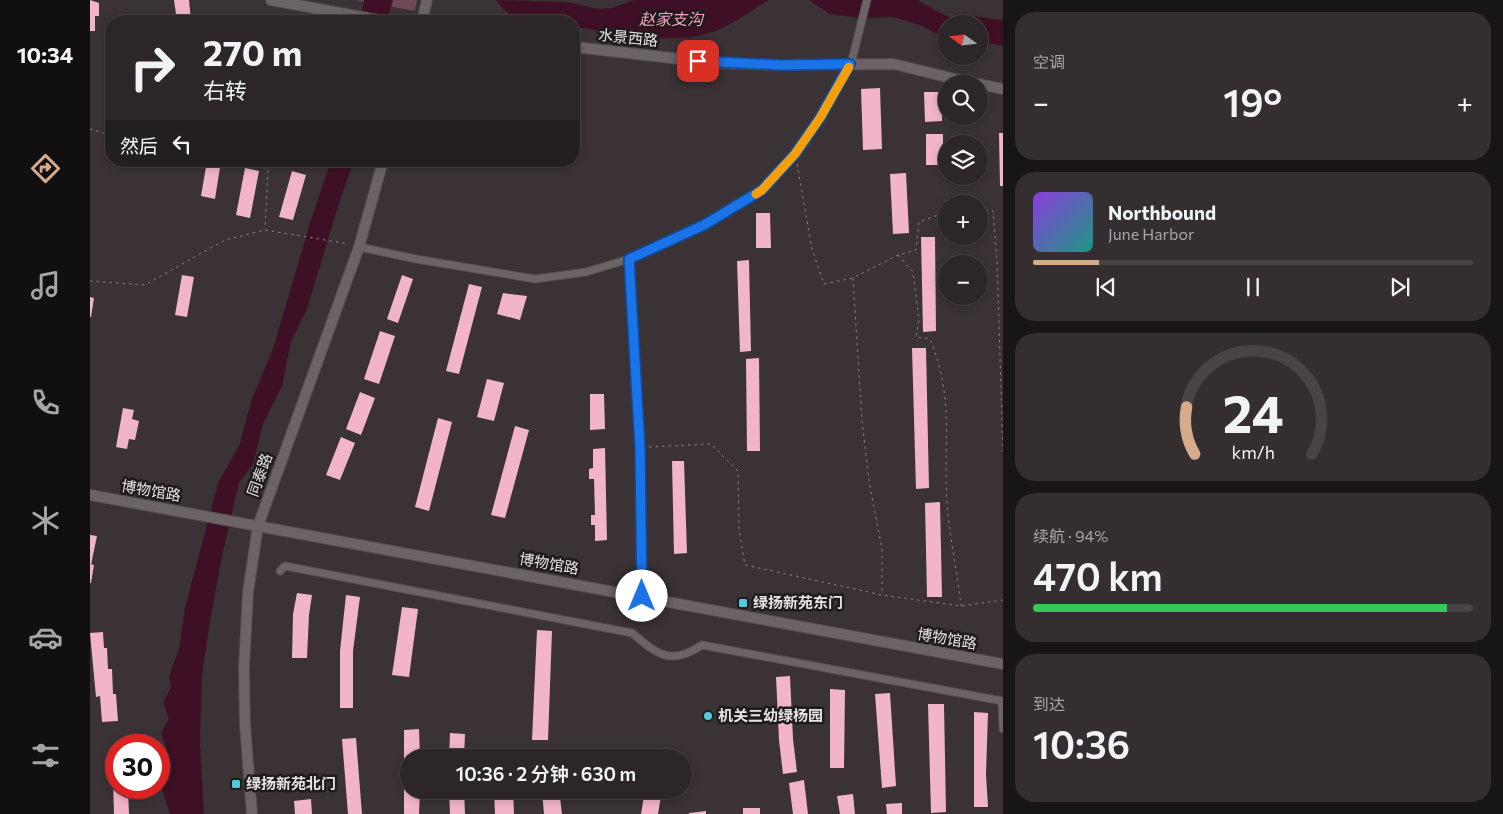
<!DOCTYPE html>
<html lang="zh">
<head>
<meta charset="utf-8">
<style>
  body { margin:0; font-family:Commissioner,"Noto Sans SC",sans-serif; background:#342e30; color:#f1f3f6; height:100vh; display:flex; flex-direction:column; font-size:19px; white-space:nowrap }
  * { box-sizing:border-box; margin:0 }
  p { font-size:16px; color:#a6a5a8 }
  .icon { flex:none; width:28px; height:28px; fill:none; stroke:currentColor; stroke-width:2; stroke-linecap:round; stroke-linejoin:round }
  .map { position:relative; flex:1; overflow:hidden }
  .panel { display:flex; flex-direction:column; gap:12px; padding:12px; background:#181516; width:500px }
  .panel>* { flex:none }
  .banner { position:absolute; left:15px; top:15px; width:475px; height:152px; border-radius:20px; box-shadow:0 2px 8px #0003,0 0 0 1px #484345; background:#2c2628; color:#f1f3f6; overflow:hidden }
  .needle { width:32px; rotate:285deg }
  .fabs { position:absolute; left:848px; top:15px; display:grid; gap:10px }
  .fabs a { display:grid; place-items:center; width:50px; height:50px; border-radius:50%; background:#2c2628; box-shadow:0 2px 8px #0003,0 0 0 1px #484345; font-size:25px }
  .speed { position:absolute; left:15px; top:734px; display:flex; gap:10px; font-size:25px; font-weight:700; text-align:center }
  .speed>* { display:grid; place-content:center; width:65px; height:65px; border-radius:50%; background:#2c2628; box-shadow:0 2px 8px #0003,0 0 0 1px #484345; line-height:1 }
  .speed .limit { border:8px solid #d22; background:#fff; color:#111 }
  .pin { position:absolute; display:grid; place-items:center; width:42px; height:42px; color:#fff; margin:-21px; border-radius:10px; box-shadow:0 2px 8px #0006 }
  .me { position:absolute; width:55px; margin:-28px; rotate:0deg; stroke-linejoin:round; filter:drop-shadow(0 0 4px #0008) }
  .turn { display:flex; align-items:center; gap:18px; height:105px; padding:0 15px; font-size:22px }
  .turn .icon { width:65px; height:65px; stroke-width:2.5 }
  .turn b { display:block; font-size:35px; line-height:42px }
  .then { display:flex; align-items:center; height:48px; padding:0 15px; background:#0003; gap:10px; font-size:19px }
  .big { font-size:38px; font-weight:600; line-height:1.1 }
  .panel .widget { flex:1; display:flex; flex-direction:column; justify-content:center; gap:8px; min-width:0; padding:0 18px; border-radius:20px; background:#342e30 }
  .panel .dial { align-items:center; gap:0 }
  .dial svg { height:130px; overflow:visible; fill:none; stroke:#484345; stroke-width:7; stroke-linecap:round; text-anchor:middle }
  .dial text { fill:#f1f3f6; stroke:none }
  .song { display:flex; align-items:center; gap:15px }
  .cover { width:60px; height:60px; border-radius:8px; background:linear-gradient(135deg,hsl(270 70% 55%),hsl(170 70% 35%)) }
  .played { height:5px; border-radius:2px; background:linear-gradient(90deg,#d6ab8b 15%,#484345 15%) }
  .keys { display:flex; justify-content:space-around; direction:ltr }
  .heat { display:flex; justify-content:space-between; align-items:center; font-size:28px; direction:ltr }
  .charge { height:8px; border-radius:4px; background:linear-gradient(90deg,#34c759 94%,#484345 0) }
  .trip { position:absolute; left:310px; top:749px; width:292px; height:50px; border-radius:25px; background:#2c2628; box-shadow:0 2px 8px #0003,0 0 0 1px #484345; font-weight:600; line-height:50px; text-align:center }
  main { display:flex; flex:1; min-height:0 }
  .dock { display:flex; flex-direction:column; width:90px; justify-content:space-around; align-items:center; background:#120f10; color:#a6a5a8 }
  .dock .icon { width:35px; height:35px }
  .dock .active { color:#d6ab8b }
  .dock b { font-size:22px; color:#f1f3f6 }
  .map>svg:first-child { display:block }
  .green { fill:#6e4956 }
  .water { fill:#3f1025 }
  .building { fill:#f1b4c9 }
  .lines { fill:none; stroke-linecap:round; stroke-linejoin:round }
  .street-casing { stroke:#544e50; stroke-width:9 }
  .secondary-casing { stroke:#544e50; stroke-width:12 }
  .path { stroke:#8c8588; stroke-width:1; stroke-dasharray:2.5 4; stroke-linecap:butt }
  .street { stroke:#6b6365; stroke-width:7 }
  .secondary { stroke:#6b6365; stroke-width:10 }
  .route-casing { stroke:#114b97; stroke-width:12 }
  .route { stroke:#1a73e8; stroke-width:9 }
  .slow { stroke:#f59e0b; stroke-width:9 }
  .poi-dot { fill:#52cbd9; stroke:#1f1b1c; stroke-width:2 }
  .labels { text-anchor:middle; stroke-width:5; stroke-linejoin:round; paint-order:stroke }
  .street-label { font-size:15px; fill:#e7e2e4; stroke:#1f1b1c }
  .poi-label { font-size:15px; font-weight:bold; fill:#e7e2e4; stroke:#1f1b1c; text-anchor:start }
  .water-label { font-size:16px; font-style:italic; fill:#f7a3c2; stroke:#1f1b1c }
</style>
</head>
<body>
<main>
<nav class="dock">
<b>10:34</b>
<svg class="icon active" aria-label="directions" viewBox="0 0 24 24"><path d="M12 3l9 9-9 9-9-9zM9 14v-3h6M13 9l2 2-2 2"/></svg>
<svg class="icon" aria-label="music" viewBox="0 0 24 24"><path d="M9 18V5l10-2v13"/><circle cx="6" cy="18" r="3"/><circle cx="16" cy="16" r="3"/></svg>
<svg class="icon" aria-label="phone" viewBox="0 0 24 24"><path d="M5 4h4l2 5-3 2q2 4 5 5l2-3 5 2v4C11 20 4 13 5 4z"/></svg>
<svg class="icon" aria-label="climate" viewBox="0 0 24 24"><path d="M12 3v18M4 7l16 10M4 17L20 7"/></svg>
<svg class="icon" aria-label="car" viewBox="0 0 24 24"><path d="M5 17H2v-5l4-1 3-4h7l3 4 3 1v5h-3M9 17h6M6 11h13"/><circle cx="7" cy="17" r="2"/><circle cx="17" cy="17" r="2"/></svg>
<svg class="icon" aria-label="filters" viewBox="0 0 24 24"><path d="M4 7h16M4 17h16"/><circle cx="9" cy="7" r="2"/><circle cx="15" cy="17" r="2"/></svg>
</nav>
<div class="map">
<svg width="913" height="814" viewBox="0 0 913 814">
  <rect width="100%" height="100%" fill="#3a3235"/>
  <path class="green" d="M265 0H327L325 11Z"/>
  <g class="water">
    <path d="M274 0H303L297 21H270Z"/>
    <path d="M406 0 477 2 508 9 522 8 544 0H679C664 9 648 21 632 28 587 49 531 33 484 27V21C457 21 423 27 406 0Z"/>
    <path d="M719 0H827L856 16 870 19 882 16 913 20V46L896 43 889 47V24H856V39L830 25 803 17 771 18 740 14Z"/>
    <path d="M241 161H264L249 203 217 309 201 342 192 386 173 424 163 464 149 483 133 551 119 627 112 676 110 742 114 814H80L72 789 75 782 69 766 77 750 71 733 79 719 73 702 81 688 79 676 89 649 95 608 128 483 149 446 162 399 183 349 221 220Z"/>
  </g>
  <g class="building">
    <path d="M0 0 9 3V16H5V31H0Z"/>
    <path d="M84 0H99L101 21H87Z"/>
    <path d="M180 18V21H166L165 20Z"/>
    <path d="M790 88 792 149 773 150 771 89Z"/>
    <path d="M834 92H852V121L835 122Z"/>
    <path d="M909 133H913V186H910Z"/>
    <rect x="836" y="134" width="17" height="31"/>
    <path d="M117 161H131L125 199 111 196Z"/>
    <path d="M155 168 169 171 160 218 146 215Z"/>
    <path d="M202 171 216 175 203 220 189 217Z"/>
    <path d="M816 173 819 233 803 234 800 174Z"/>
    <path d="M666 213H680L681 248H666Z"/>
    <path d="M831 237H845L846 331 833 332Z"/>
    <path d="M659 260 661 351 650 352 647 261Z"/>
    <path d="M92 275 104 277 97 317 85 315Z"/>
    <path d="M312 275 323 279 308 323 297 319Z"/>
    <path d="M379 284 392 287 369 374 356 371Z"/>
    <path d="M413 293 437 296 430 320 407 314Z"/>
    <path d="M0 297 4 298 1 317H0Z"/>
    <path d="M290 331 305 336 289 384 274 379Z"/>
    <path d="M822 348H836L839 488 826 489Z"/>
    <path d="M669 358 670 451H657L656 359Z"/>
    <path d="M397 379 414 383 404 421 387 417Z"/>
    <path d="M270 392 285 398 271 435 256 429Z"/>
    <path d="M500 394H514L515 429 500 430Z"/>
    <path d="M33 408 44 410 42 419 49 421 45 440 39 439 37 449 26 447Z"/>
    <path d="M348 418 362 422 339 511 325 507Z"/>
    <path d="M425 426 439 430 415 518 401 515Z"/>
    <path d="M251 437 265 443 250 480 236 475Z"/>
    <path d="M515 448 517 540 505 541V525H501V515H505L504 479H499V469L503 468V449Z"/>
    <path d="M582 461H594L597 553 584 554Z"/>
    <path d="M850 502 852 597H837L835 503Z"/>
    <path d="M0 535 7 536 1 565 0 564Z"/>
    <path d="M0 564 4 565 1 583H0Z"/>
    <path d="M207 593 222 595 219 615 217 658H202L203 614Z"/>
    <path d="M256 595 270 597 263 651V708H250V651Z"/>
    <path d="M312 607 328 609 319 677 302 675Z"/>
    <path d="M447 630 462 631 458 740H442Z"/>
    <path d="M13 632 14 648H17L18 669H22L23 694H26L28 721 12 722 10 696 6 697 0 633Z"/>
    <path d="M700 676 703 739 707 772 693 774 689 740 686 677Z"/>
    <path d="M740 689 755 690 754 768H740Z"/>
    <path d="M800 693 806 786 792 788 785 694Z"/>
    <path d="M838 704H854L856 812 841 813Z"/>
    <path d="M884 712 898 713 896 774 898 807H884Z"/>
    <path d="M329 729 330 758H319V790H330L329 814H314V730Z"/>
    <path d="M360 733 375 734 374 758H359Z"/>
    <path d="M266 738 272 814H258L252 739Z"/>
    <path d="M22 745H26V788H38L39 814H24Z"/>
    <path d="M714 780 718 814H703L699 783Z"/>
    <path d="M359 790H374L375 814H360Z"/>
    <path d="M404 790H423L424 814H405Z"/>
    <path d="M452 790H469L472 814H454Z"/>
    <path d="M555 790H572L568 814H551Z"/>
    <path d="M763 794 765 814H750L747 796Z"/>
    <path d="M221 799 222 814H205L204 801Z"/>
    <path d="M812 803V814H797L796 804Z"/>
    <rect x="653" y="808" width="17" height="6"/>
    <path d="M616 811V814H599V813Z"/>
  </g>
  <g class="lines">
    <g class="street-casing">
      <g id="street">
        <path d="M269 247 326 259 445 279 496 272 539 259 614 225 672 191 705 153 730 118 761 64 777 0"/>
        <path d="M539 259 551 448 552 596"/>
        <path d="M190 571 195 566 542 633C568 655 581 666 612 645L912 701 913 729"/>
      </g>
    </g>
    <g class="secondary-casing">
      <g id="secondary">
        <path d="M181 0 293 21"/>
        <path d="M332 21 337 0"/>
        <path d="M484 47 626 63 691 65 804 64 885 84"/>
        <path d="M889 84 913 89"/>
        <path d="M0 495 913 664"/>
        <path d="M162 814 155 725 154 668 158 592 168 526 269 247 293 161"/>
      </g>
    </g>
    <g class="path">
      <path d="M0 129 21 135"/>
      <path d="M161 161 178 170 175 229"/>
      <path d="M707 164 722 249 734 284 763 278 808 255 826 250 829 222 856 212"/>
      <path d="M889 210 903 211 907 262 913 452"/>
      <path d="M808 255 823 272 829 320 826 337 840 339C865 399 853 444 857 504 860 538 867 573 871 606"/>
      <path d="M763 278 772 421 779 481 792 549V594"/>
      <path d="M0 281 55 285 135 240 175 230 259 244"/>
      <path d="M559 447 621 444 648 471 649 530 655 565 792 595 871 606 913 600"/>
    </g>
    <use href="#street" class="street"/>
    <use href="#secondary" class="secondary"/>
  </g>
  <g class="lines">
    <g class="route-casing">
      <path id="route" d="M552 596 550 448 539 259 614 225 672 190 705 154 730 118 760 64 691 65 608 61"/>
    </g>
    <use href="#route" class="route"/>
    <path class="slow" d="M666 194 672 190 705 154 730 118 759 67"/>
  </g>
  <g class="poi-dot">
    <rect x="648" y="598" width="10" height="10" rx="2.5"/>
    <circle cx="618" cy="716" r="5"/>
    <rect x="141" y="779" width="10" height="10" rx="2.5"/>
  </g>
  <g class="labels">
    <g class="street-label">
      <text transform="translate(538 38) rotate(6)" y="5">水景西路</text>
      <text transform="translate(170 475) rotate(-70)" y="5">同泰路</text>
      <text transform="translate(61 491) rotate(10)" y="5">博物馆路</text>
      <text transform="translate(459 564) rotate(10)" y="5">博物馆路</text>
      <text transform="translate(857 639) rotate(10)" y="5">博物馆路</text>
    </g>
    <g class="poi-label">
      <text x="663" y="608">绿扬新苑东门</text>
      <text x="628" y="721">机关三幼绿杨园</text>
      <text x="156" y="789">绿扬新苑北门</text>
    </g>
    <g class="water-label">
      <text x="581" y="25">赵家支沟</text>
    </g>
  </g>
</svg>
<div class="fabs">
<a><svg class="needle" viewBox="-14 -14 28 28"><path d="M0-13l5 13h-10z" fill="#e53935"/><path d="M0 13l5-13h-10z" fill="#a6a5a8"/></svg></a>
<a><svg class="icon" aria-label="search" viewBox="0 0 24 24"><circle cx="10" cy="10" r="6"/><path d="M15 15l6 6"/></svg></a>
<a><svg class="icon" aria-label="layers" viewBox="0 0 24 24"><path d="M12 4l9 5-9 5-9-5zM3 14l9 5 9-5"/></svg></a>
<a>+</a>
<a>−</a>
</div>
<div class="speed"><div class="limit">30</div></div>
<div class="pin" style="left:608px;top:61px;background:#d93025"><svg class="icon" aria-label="arrive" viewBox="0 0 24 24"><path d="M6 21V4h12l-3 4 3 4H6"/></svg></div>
<svg class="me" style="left:552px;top:596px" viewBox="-20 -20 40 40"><circle r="19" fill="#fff"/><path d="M0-13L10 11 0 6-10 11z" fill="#1a73e8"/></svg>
<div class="trip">10:36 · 2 分钟 · 630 m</div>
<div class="banner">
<div class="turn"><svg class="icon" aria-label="right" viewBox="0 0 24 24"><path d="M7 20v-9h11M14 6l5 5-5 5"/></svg><div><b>270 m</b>右转</div></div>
<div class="then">然后<svg class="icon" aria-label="left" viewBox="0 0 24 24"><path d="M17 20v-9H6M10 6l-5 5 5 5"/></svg></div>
</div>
</div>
<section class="panel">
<div class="widget"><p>空调</p>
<div class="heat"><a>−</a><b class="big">19°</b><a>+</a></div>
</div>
<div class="widget">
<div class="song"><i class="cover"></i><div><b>Northbound</b><p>June Harbor</p></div></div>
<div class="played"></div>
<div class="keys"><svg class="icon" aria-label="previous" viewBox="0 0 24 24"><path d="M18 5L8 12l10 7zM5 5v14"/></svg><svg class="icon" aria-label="pause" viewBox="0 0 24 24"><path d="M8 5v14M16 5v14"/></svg><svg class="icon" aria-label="next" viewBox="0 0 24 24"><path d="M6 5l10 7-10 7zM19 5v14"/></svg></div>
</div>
<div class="widget dial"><svg viewBox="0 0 100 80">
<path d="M14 69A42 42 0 1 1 86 69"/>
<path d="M14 69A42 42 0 0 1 9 40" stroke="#d6ab8b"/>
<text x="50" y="56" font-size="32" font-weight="700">24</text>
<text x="50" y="72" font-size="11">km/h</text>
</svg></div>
<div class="widget"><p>续航 · 94%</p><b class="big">470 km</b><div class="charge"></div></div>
<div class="widget"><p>到达</p><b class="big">10:36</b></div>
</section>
</main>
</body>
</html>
